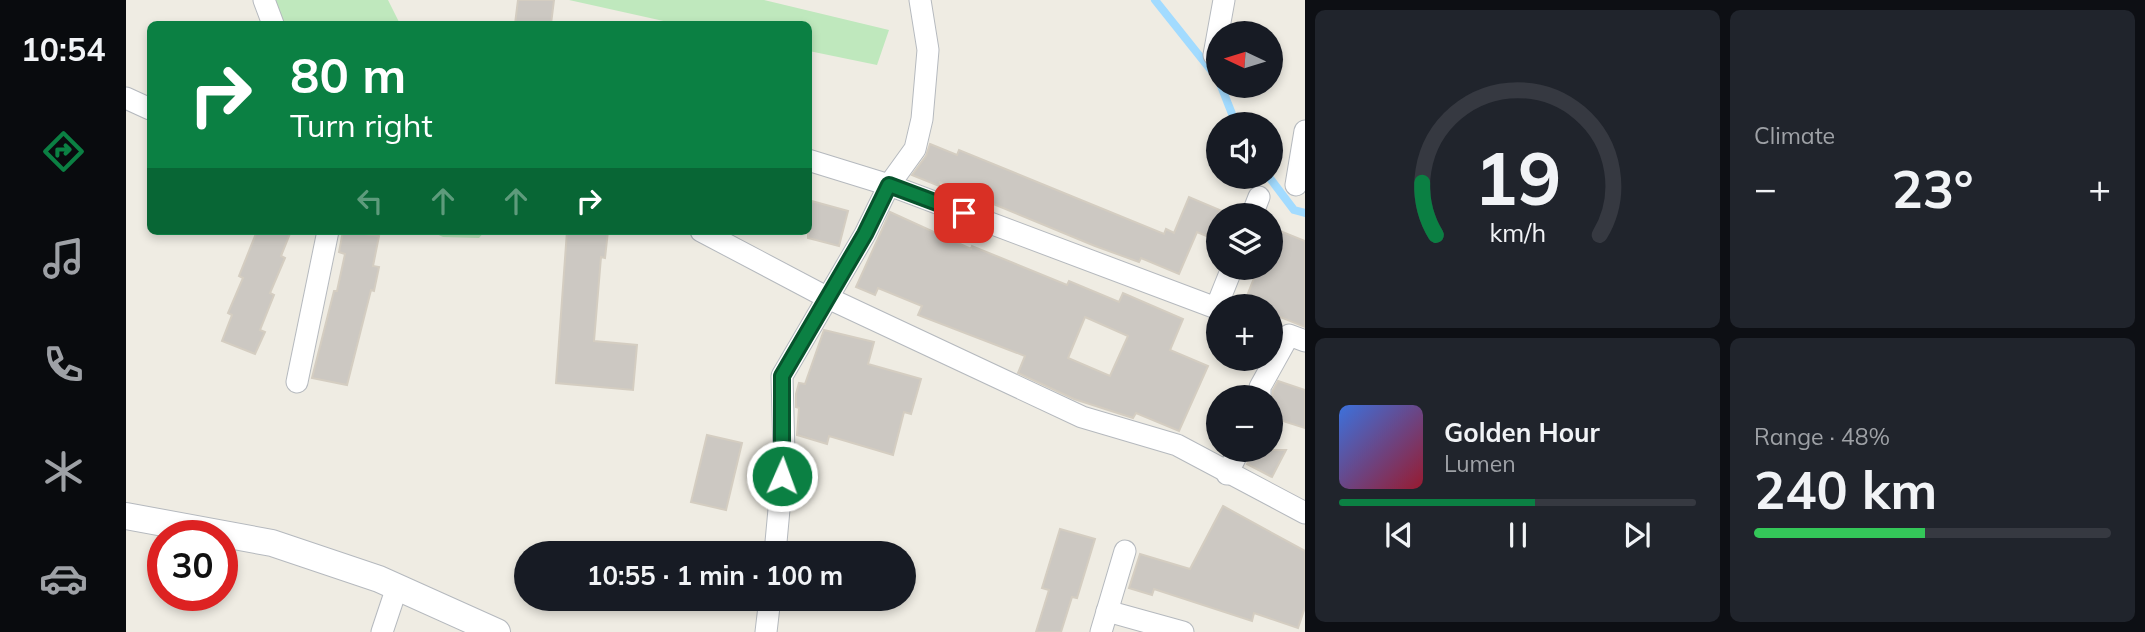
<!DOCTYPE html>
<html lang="en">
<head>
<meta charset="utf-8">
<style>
  body { margin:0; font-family:Mulish,sans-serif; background:#20242c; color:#f1f3f6; height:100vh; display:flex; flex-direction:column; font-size:26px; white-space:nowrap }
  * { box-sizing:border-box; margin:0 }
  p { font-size:23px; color:#9ea1a6 }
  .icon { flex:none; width:38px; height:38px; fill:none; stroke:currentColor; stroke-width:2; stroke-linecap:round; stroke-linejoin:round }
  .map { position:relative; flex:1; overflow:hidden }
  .drawer { display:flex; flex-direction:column; gap:10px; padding:10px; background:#0d0f14; width:840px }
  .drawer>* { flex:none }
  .guide { position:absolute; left:21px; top:21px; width:665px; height:214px; border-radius:10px; box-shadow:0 4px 10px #0003; background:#0b8043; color:#fff; overflow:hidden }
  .needle { width:46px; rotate:274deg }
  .buttons { position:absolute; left:1080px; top:21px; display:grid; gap:14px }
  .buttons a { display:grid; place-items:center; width:77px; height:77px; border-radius:50%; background:#171b24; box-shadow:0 4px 10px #0003; font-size:35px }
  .speed { position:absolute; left:21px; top:520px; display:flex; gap:14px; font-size:35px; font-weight:700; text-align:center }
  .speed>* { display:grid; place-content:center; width:91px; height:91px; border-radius:50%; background:#171b24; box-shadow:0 4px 10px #0003; line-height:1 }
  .speed .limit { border:10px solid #d22; background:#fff; color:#111 }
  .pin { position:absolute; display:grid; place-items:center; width:60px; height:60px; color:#fff; margin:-30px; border-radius:14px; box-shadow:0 4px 10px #0006 }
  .me { position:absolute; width:77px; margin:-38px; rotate:2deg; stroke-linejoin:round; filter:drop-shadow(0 0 5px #0008) }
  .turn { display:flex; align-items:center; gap:24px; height:147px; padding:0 28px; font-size:32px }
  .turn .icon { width:91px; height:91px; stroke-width:2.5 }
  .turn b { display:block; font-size:49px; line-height:60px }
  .lanes { display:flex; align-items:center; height:66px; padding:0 28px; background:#0003; justify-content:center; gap:35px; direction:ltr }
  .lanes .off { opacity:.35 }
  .big { font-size:52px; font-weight:700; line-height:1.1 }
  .drawer .widget { flex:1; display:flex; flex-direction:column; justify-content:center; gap:10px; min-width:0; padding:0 24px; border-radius:10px; background:#20242c }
  .drawer .dial { align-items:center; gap:0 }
  .dial svg { height:182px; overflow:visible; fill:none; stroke:#363941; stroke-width:7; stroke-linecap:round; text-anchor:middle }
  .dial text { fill:#f1f3f6; stroke:none }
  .song { display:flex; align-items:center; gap:21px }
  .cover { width:84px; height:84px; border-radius:10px; background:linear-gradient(135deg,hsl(220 70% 55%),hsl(350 70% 35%)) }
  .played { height:7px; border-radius:4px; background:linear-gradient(90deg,#0b8043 55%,#363941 55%) }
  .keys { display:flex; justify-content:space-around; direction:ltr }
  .heat { display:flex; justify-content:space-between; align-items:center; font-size:38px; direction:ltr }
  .charge { height:10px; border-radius:5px; background:linear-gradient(90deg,#34c759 48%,#363941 0) }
  .drawer .tiles { flex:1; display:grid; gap:10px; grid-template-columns:repeat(2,1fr) }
  .trip { position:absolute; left:388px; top:541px; width:402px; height:70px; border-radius:35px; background:#171b24; box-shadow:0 4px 10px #0003; font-weight:700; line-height:70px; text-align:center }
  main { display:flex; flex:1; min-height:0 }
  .dock { display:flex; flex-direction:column; width:126px; justify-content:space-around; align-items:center; background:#090b0e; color:#9ea1a6 }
  .dock .icon { width:49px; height:49px }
  .dock .on { color:#0b8043 }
  .dock b { font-size:32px; color:#f1f3f6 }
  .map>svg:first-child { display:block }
  .green { fill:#bfe8bd }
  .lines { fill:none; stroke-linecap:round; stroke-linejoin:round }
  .stream { stroke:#a2dbff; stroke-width:8 }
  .building { fill:#ccc8c2; stroke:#d4cdc1; stroke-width:2; fill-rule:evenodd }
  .minor-casing { stroke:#b5b9be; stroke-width:23 }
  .tertiary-casing { stroke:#b5b9be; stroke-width:28 }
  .minor { stroke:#fff; stroke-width:21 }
  .tertiary { stroke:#fff; stroke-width:26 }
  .route-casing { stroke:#07532c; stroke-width:18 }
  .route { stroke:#0b8043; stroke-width:12 }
</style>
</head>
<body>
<main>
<nav class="dock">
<b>10:54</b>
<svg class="icon on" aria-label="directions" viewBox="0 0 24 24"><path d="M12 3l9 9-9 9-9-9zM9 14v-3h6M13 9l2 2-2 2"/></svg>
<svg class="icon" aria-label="music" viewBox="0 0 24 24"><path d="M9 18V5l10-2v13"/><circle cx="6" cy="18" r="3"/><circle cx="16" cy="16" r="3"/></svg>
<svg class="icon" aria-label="phone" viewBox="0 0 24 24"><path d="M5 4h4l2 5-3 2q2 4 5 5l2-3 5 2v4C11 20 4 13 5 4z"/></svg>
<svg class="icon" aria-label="climate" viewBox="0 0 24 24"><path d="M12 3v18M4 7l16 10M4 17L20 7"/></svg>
<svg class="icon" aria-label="car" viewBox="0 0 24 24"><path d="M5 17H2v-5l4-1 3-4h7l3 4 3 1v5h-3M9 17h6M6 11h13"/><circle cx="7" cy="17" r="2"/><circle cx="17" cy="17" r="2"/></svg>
</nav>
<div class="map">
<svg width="1179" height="632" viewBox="0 0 1179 632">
  <rect width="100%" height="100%" fill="#efece3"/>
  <g class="green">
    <path d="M130 0H262L274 24H138Z"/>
    <path d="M443 0H638L763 30 751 65 683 51 682 24H551Z"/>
    <path d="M304 231H359L353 238 317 237Z"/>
  </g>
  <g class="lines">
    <g class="stream">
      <path d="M1029 0 1092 79"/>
      <path d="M1095 86 1110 124"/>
      <path d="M1143 177 1168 210 1179 213"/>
    </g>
  </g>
  <g class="building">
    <path d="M392 0H428L425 24H389Z"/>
    <path d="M804 144 831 155 833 150 1038 234 1040 229 1048 233 1063 197 1096 211 1085 238 1071 232 1053 274 1015 258 1013 262 969 246 814 182 813 186 786 175 800 156Z"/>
    <path d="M682 200 722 211 713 246 682 238Z"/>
    <path d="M764 212 845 249 846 246 941 285 943 281 993 302 997 293 1057 319 1044 350 1082 366 1053 431 1010 413 1007 418 948 399 892 373 899 356 792 315 796 306 752 288 749 295 730 287ZM959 317 1002 336 984 376 942 358Z"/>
    <path d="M1144 227 1179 241V327L1144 313V306H1117L1132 268H1144Z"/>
    <path d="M131 231H165L155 256 159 258 144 293 148 295 134 330 139 332 129 354 96 341 106 315 102 313 117 278 113 276Z"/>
    <path d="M217 231 253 236 247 266 253 267 248 291 245 290 221 385 186 378 208 291H211L219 254 213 252Z"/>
    <path d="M441 231H482L479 258 475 257 468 341 511 345 507 390 430 383Z"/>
    <path d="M698 330 748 342 742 364 795 379 785 414 778 412 767 455 703 436 701 444 671 435 673 408 670 407V394L673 383 679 384Z"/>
    <path d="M1152 381 1179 390V428L1144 417 1147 390Z"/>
    <path d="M581 435 616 443 600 510 565 502Z"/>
    <path d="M1128 450H1160L1146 477 1121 464Z"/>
    <path d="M1097 506 1179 551V607L1172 628 1128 613 1126 621 1028 589 1026 595 1003 588 1014 554 1064 569Z"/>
    <path d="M934 529 969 539 951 598 946 597 935 632H910L923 590 916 588Z"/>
  </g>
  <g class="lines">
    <g class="minor-casing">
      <g id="minor">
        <path d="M138 0 147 24"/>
        <path d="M1088 55 1098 0"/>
        <path d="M0 98 24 109"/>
        <path d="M682 160 763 185 1090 308 1106 268"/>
        <path d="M1170 185 1179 131"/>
        <path d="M1126 215 1133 197"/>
        <path d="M575 231 702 298 956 417 1051 445 1179 513"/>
        <path d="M171 382 202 231"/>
        <path d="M1134 397V387L1163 335 1179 341"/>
        <path d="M1101 474 1113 450"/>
        <path d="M649 553 658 455 656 376 739 234 763 185 789 149 796 119 802 50 794 0"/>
        <path d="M981 611 1057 632"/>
        <path d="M256 632 271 587"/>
        <path d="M640 632 644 598"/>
        <path d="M975 632 999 551"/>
      </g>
    </g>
    <g class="tertiary-casing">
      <path id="tertiary" d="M0 516 146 543 253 579 371 632"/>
    </g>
    <use href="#minor" class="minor"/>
    <use href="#tertiary" class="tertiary"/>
  </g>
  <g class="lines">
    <g class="route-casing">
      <path id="route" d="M656 476V376L739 234 763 185 838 213"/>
    </g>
    <use href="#route" class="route"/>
  </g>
</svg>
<div class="buttons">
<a><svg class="needle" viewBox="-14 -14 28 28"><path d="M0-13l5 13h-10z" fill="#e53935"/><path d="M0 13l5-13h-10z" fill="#9ea1a6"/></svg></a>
<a><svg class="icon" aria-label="sound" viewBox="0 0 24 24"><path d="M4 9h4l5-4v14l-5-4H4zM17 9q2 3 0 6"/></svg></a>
<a><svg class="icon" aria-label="layers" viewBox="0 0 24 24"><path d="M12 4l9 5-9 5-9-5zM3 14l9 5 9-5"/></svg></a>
<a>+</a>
<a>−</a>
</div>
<div class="speed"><div class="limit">30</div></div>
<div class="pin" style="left:838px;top:213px;background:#d93025"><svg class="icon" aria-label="arrive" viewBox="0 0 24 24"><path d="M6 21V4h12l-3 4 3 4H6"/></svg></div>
<svg class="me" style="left:656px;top:476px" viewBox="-20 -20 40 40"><circle r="17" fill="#0b8043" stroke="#fff" stroke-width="3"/><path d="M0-11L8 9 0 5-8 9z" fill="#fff"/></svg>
<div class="trip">10:55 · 1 min · 100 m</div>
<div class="guide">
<div class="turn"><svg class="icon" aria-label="right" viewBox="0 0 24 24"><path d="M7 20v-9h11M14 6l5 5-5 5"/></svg><div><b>80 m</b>Turn right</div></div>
<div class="lanes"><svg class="icon off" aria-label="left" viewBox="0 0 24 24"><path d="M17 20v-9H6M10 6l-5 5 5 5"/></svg><svg class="icon off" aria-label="ahead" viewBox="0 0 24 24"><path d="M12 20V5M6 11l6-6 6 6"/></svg><svg class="icon off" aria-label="ahead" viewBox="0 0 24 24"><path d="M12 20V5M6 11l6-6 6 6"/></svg><svg class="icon" aria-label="right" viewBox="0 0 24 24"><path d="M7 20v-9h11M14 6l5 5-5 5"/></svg></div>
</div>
</div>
<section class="drawer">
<div class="tiles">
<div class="widget dial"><svg viewBox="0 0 100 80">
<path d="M14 69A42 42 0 1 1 86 69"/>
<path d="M14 69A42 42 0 0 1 8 46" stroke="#0b8043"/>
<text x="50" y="56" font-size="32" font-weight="700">19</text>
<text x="50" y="72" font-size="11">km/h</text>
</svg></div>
<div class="widget"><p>Climate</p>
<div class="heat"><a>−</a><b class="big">23°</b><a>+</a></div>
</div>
<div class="widget">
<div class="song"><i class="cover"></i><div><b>Golden Hour</b><p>Lumen</p></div></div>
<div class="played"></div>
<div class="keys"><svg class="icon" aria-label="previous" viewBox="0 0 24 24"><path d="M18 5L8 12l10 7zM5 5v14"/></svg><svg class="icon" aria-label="pause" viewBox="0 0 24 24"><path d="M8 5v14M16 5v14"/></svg><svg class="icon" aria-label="next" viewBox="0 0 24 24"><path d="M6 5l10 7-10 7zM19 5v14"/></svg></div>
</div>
<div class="widget"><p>Range · 48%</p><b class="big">240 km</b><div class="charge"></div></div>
</div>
</section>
</main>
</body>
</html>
